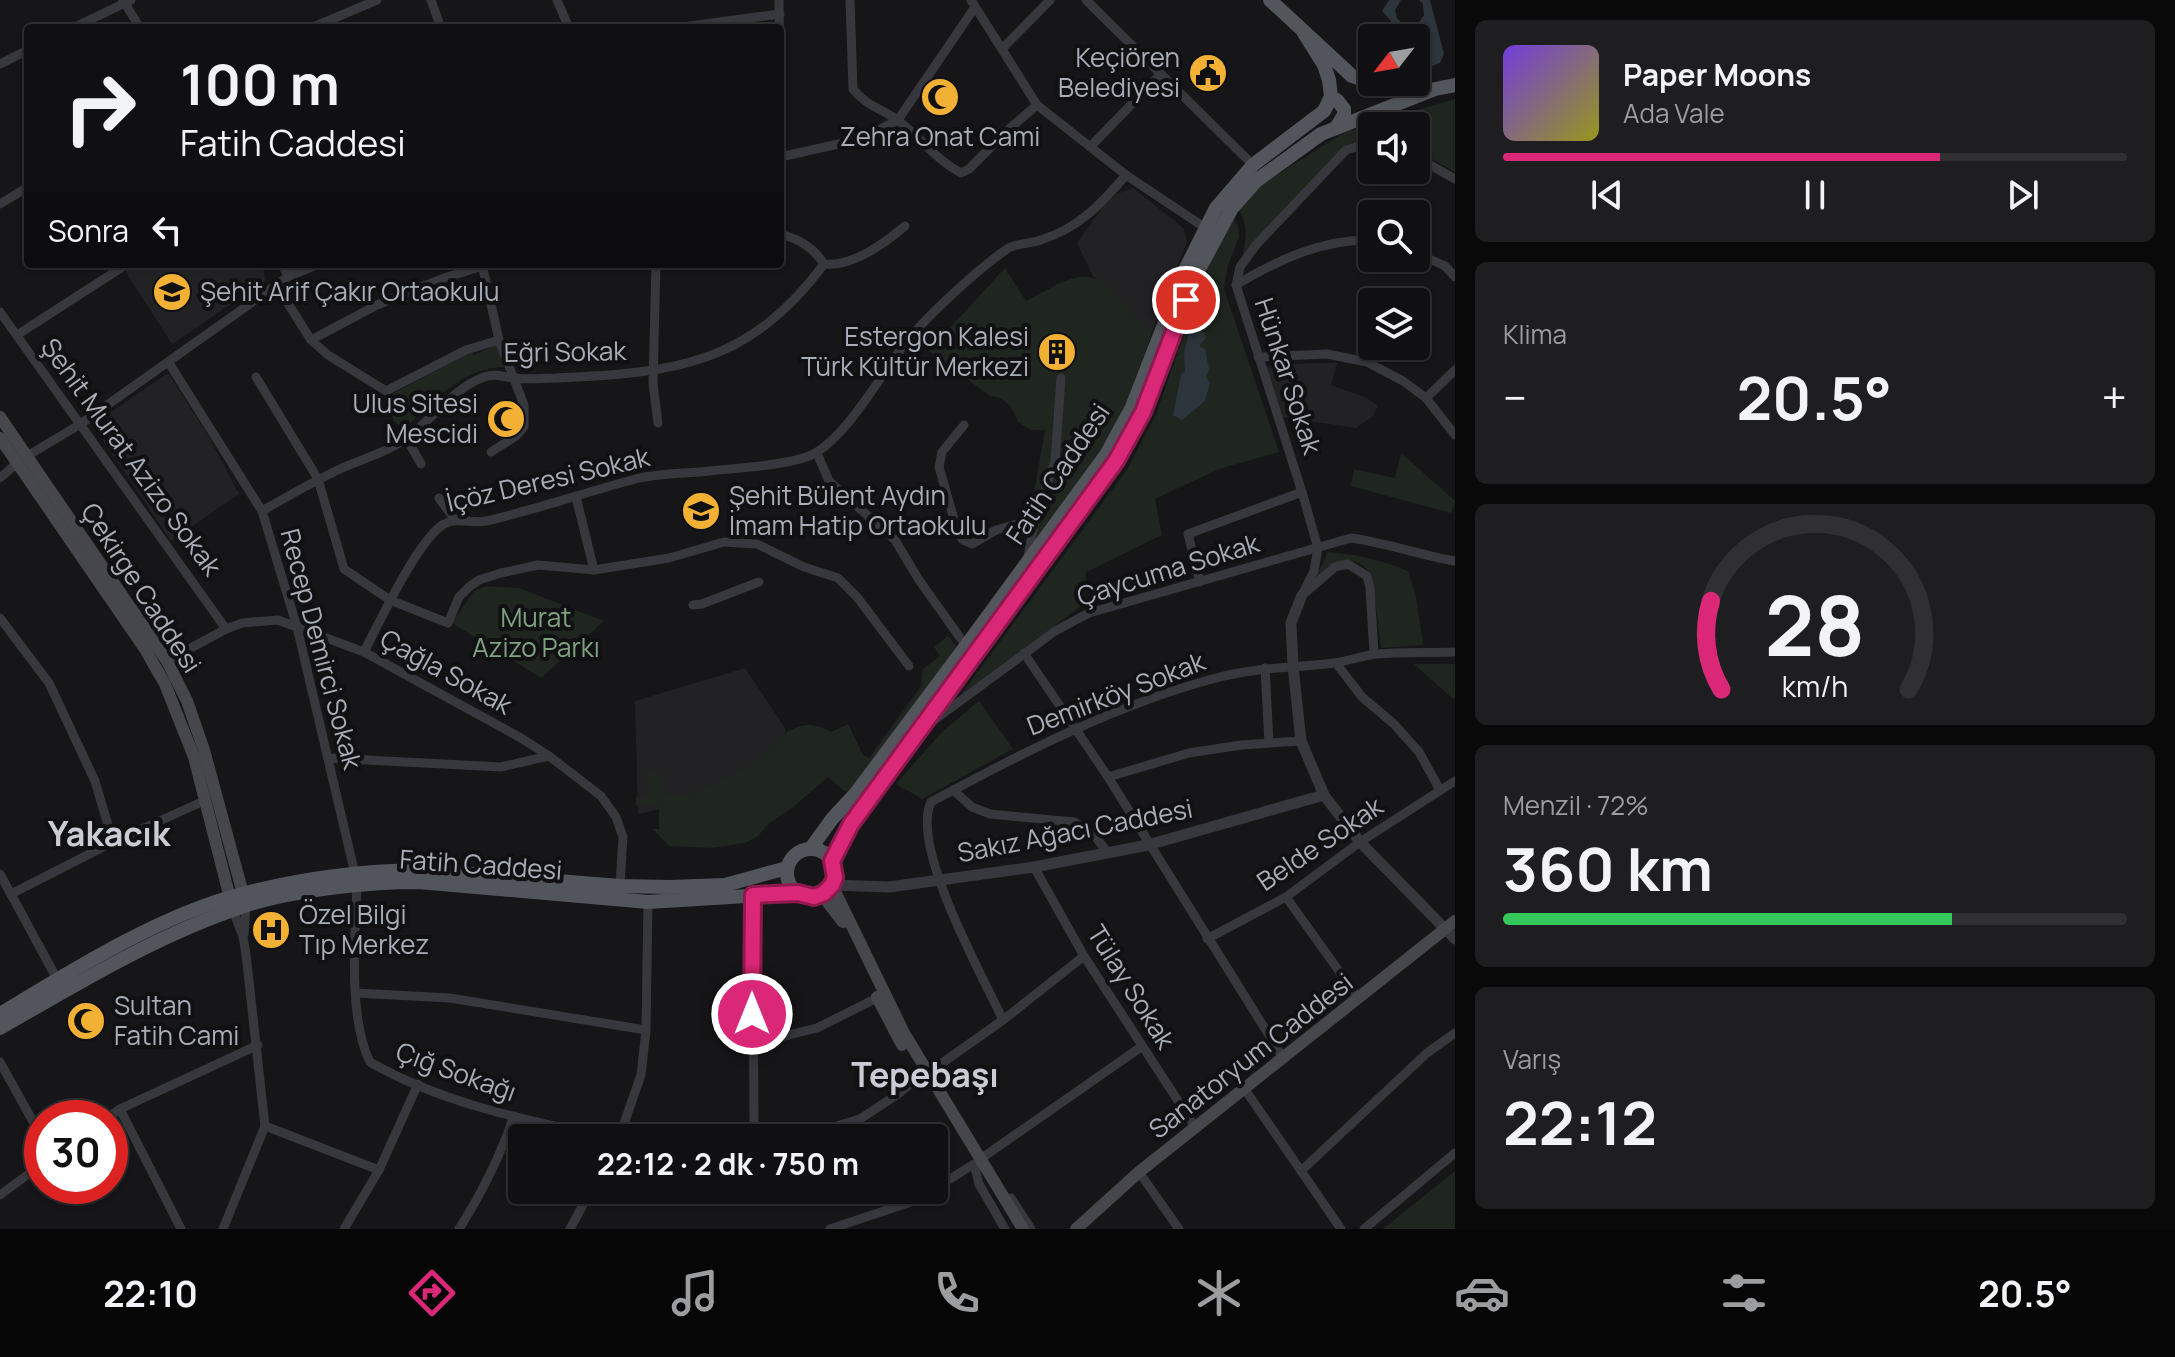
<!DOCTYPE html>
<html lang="tr">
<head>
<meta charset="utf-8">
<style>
  body { margin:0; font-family:Manrope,sans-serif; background:#1e1e20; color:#f1f3f6; height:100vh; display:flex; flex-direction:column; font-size:30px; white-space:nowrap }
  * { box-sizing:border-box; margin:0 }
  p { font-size:26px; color:#9c9d9f }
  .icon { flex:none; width:44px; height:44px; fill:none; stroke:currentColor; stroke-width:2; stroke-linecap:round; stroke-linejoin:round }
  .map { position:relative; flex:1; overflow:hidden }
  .drawer { display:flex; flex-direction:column; gap:20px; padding:20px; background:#09090a; width:720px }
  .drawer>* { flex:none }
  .top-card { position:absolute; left:24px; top:24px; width:760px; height:244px; border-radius:8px; box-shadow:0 2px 6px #0004,0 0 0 2px #303032; background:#101012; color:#f1f3f6; overflow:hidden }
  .needle { width:52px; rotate:239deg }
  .controls { position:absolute; left:1358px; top:24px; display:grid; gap:16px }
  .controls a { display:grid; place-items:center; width:72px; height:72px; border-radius:8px; background:#101012; box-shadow:0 2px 6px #0004,0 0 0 2px #303032; font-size:40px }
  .speed { position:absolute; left:24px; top:1100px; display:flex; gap:16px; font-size:40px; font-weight:700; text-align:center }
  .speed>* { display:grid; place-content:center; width:104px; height:104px; border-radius:50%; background:#101012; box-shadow:0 2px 6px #0004,0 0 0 2px #303032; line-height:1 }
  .speed .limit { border:12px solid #d22; background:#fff; color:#111 }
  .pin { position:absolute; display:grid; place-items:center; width:68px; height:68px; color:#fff; margin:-34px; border:4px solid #fff; border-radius:50%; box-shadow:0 2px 8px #0007 }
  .me { position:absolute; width:88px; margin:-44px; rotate:0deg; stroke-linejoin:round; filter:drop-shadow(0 0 6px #0008) }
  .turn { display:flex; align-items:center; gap:28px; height:168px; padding:0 24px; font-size:36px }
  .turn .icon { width:104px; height:104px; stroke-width:2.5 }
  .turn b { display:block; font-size:56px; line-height:68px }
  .then { display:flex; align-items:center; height:76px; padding:0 24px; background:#0003; gap:16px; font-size:30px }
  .big { font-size:60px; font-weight:700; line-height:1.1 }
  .drawer .widget { flex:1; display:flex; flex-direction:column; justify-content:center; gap:12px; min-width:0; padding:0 28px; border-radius:12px; background:#1e1e20 }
  .drawer .dial { align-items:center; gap:0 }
  .dial svg { height:208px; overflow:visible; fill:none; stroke:#303032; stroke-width:7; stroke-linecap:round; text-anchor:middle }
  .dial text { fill:#f1f3f6; stroke:none }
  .song { display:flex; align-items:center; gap:24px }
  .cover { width:96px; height:96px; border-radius:12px; background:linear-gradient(135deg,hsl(260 70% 55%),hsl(60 70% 35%)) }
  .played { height:8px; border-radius:4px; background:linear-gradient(90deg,#db2777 70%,#303032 70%) }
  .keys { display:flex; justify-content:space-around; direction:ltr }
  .heat { display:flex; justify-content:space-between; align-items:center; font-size:44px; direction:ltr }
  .charge { height:12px; border-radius:6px; background:linear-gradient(90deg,#34c759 72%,#303032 0) }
  .trip { position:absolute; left:508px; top:1124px; width:440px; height:80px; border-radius:8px; background:#101012; box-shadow:0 2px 6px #0004,0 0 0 2px #303032; font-weight:700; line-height:80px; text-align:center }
  .menu { display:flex; height:128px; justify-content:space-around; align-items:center; background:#060607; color:#9c9d9f }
  .menu .icon { width:56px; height:56px }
  .menu .active { color:#db2777 }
  .menu b { font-size:36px; color:#f1f3f6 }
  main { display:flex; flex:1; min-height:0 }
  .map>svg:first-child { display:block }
  .built { fill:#222225 }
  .green { fill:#1e261f }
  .water { fill:#2c353c }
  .pier { fill:#161618 }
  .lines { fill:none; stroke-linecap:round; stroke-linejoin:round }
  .minor { stroke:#37383d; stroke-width:9 }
  .tertiary { stroke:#37383d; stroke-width:11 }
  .secondary { stroke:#45474d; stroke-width:12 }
  .primary { stroke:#53555c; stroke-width:14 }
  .route-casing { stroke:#8e194d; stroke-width:20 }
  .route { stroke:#db2777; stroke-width:14 }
  .labels { text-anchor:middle; stroke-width:8; stroke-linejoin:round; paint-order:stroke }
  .poi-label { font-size:26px; fill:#a8adb8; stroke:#111113; text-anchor:start }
  .street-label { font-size:26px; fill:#a8adb8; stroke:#111113 }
  .park-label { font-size:26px; fill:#7fa381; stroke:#111113 }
  .district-label { font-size:34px; font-weight:bold; fill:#c9ccd4; stroke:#111113 }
</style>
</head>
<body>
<main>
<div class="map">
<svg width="1455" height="1229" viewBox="0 0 1455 1229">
  <rect width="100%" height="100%" fill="#161618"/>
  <g class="built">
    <path d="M1133 188 1177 223 1184 229 1187 242 1152 332 1139 323 1115 291 1093 276 1077 243 1105 204 1117 194Z"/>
    <path d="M136 264H263L265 281 172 344 125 271Z"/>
    <path d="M1314 363H1337L1331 385 1367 398 1378 406 1373 416 1356 428 1283 417 1267 368 1271 365Z"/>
    <path d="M168 373 209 437 239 494 171 541 94 427 98 421Z"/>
    <path d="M745 668 785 728 786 746 694 801 638 814 635 701Z"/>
  </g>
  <g class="green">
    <path d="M1455 99V172L1416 150V126H1372V138L1346 145 1242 259C1246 239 1249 227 1238 208L1262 184 1345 132Z"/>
    <path d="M1232 218 1238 225 1239 237 1228 265 1224 289 1279 452 1219 469 1155 499 1162 535 1086 572 1085 603 960 696 1128 468 1156 414 1208 266Z"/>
    <path d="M1005 268 1026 301C1063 283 1089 258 1122 299 1132 311 1139 323 1152 332L1139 377 1104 454 1034 548 1035 487 1045 430H1031L1018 422C1014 408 1005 397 990 396L929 351Z"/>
    <path d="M498 344 505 367C462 367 432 403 403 430L394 421 383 399 472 352 474 355Z"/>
    <path d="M1401 453 1455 501 1451 513 1351 486 1354 469 1395 478Z"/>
    <path d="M1328 552C1357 554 1381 560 1408 571L1416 597 1423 645 1381 648 1372 576C1354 547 1334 566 1314 581Z"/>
    <path d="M487 586 519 588 604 621 541 678 452 623 474 591Z"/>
    <path d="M948 636 960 650 850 792 844 791 828 777 792 808 769 823 758 836 745 843 711 848 669 846 653 829H659V804L636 805V797L648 796 645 772H661L662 796C670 796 680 796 688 794 706 790 729 777 746 767 775 749 792 709 831 732L848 724 863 755 869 758 921 686 923 669 940 656 934 647Z"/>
    <path d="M1414 664H1455V698L1453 699Z"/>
    <path d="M979 701 1013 749 922 799 896 784 942 732Z"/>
    <path d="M1455 1171V1229H1383Z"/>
  </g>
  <g class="water">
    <path d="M1389 0H1430L1444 54 1440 63 1416 72V38H1405L1391 32V21L1382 11Z"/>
    <path d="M1190 328 1204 332 1206 338 1199 346 1205 349 1209 369 1206 378 1210 382 1205 401 1182 420 1173 415 1181 375 1185 371 1184 353Z"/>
  </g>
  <path class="pier" d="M1401 0H1419L1423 4 1424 15 1418 24 1430 68 1423 70 1411 26 1402 23 1397 18 1395 10Z"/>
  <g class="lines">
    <g class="minor">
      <path d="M123 0 140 28"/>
      <path d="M431 0 441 28"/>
      <path d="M557 0 569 28"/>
      <path d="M779 0 780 82"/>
      <path d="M850 0 853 89C866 106 883 109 899 121 921 138 936 160 961 173L969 169 1009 129 1037 105"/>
      <path d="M971 0 1037 105 1126 175 1204 227"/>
      <path d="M1086 0 1253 165"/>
      <path d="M73 28 131 0"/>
      <path d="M311 28 377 0"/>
      <path d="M675 28 780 14"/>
      <path d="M1002 49 1050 0"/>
      <path d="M0 64 28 50"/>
      <path d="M1090 147 1161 74"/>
      <path d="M780 157 861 139 898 120 975 7"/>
      <path d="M1416 157 1455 179"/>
      <path d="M0 204 28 187"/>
      <path d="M780 234C799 239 813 247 824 264 852 267 885 243 905 226"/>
      <path d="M1416 253 1445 266 1455 277"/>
      <path d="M281 264 289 276"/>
      <path d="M482 264 499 340 524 405V427L516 436 491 452"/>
      <path d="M656 264 653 384 658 423"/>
      <path d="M1236 285C1278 260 1322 239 1372 240"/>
      <path d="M277 286 311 340 328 355 386 391 466 350 499 340"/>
      <path d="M0 312 226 629"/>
      <path d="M17 335 127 264"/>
      <path d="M311 340 377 305 444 278 489 264"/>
      <path d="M1258 357 1327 354 1367 362 1403 381 1426 398 1455 435"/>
      <path d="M169 363 262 511 297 627 355 874"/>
      <path d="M256 377 318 479 344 569 390 600 448 623 459 597 469 587 479 580 501 573 538 565 594 570 669 558 724 542 757 544 804 567 838 578 857 597 909 666"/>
      <path d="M1426 398 1455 370"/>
      <path d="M964 425 942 452 939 467 958 533 963 540 972 544 996 530 1035 519 1028 556"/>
      <path d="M407 439 421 464"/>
      <path d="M817 453 829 481 895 540 919 580 966 646"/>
      <path d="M27 456 79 425 289 276 319 264"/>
      <path d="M0 478 17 463"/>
      <path d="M576 497 594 570"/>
      <path d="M439 498 455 520"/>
      <path d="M1039 507 1055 461 1061 378"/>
      <path d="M262 511C288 496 314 481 342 468 363 459 390 451 408 437 433 419 455 387 484 377 496 373 502 377 514 378 528 380 543 378 556 378 674 373 749 365 824 264"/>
      <path d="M1200 582 1188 534 1302 492"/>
      <path d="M1306 592 1335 567 1348 564 1367 576 1370 588 1374 654"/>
      <path d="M1302 595 1314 571 1318 548 1302 492 1236 285 1240 267 1256 245 1346 150 1372 142"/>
      <path d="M693 605 702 604 759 582"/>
      <path d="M0 618 49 683 95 781 113 842"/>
      <path d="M364 652C379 623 418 539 444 524 457 517 472 524 486 521 535 510 583 493 632 480 656 473 684 474 710 471 735 468 798 465 817 452 853 429 884 368 912 335 936 308 977 270 1007 249 1016 243 1030 244 1041 240 1079 228 1101 204 1126 175"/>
      <path d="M1024 653 1108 777 1282 1056"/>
      <path d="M167 661 226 629 242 623 278 620 364 652 521 738 549 756 601 796 616 817 623 837 620 886"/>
      <path d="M1336 663 1362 697 1394 724 1419 752 1440 790"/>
      <path d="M1265 668 1269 743"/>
      <path d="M929 724 1055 631 1089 613 1351 538C1387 543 1420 555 1455 561"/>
      <path d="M328 758 501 767 549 756"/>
      <path d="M1108 777 1189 753 1241 745 1301 741"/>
      <path d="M953 790 972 807 990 814 1074 822 1092 832 1107 852"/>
      <path d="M1034 867 1084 956 1195 1127"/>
      <path d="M0 874 57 979"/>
      <path d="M357 886C355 936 348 1018 370 1062 443 1104 527 1120 609 1138"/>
      <path d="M11 894 113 842 206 800"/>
      <path d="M753 895 754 1138"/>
      <path d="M1286 897 1359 999"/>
      <path d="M244 934 246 905"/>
      <path d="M1207 939 1286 897 1360 842 1455 781"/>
      <path d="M356 993 450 998 646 1030"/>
      <path d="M1003 1020C982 975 910 847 931 802 1022 753 1119 703 1220 677 1258 667 1296 668 1334 663 1348 661 1362 656 1376 654 1402 652 1429 653 1455 652"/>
      <path d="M752 1044 817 1028 877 998"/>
      <path d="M0 1062 42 1138"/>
      <path d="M928 1073 1003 1020 1084 956"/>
      <path d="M1244 1088 1341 1229"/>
      <path d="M120 1109 181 1229"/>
      <path d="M107 1118 120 1109 258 1045"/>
      <path d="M265 1126 379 1170"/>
      <path d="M619 1138 641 1075 646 1030 648 902"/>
      <path d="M796 1138 860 1119 898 1094 920 1076"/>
      <path d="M982 1162 979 1160 1141 1047"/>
      <path d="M1301 1171 1427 1053 1455 1033"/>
      <path d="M1139 1172 1179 1229"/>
      <path d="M934 1189 974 1164 979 1184 1005 1229"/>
      <path d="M0 1195 42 1164"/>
      <path d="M1011 1198 1031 1229"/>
      <path d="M223 1229 265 1126 246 954 243 937 233 910"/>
      <path d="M344 1229 379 1170 418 1084"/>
      <path d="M459 1229C482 1193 500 1157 514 1116"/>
      <path d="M570 1229 591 1190"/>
      <path d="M830 1229 908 1203 931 1190"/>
      <path d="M1364 1229 1455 1153"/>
    </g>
    <g class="tertiary">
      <path d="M1302 595 1291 623 1293 666 1301 741 1324 795 1360 842 1455 939"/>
      <path d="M832 885 889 887 1034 867 1148 845 1324 795"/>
    </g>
    <g class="secondary">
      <path d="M0 417 167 661 187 701 204 750 245 901"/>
      <path d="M0 438 145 649 165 684 194 757 232 906"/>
      <path d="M832 885 904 1033 1023 1229"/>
      <path d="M814 897 825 899 843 922"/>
      <path d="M877 997 902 1045"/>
      <path d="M1076 1229 1139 1172 1455 921"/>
    </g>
    <g class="primary">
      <path d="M1270 0 1352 76 1392 90 1422 89"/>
      <path d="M1329 101 1337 100 1344 109V115L1336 128"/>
      <path d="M811 848 832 819 856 793 966 646 1106 455 1132 407 1186 268 1216 208 1253 165 1324 111 1331 97 1329 80 1324 65 1304 33"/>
      <circle cx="811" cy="873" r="24"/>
      <path d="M832 861 851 824 1116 461 1143 412 1197 273 1232 208 1256 181 1321 134 1435 89 1455 85"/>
      <path d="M0 1014C73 970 160 915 242 894 299 879 360 871 419 870L620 886 670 887 725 885 787 868"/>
      <path d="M0 1028C80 982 157 935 244 906 291 890 369 882 418 882L648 902 798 893"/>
    </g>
  </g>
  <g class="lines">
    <g class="route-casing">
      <path id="route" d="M752 1014 753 895 798 893 814 897 824 893 832 885 835 877 832 861 851 824 1116 461 1143 412 1186 300"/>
    </g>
    <use href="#route" class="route"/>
  </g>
  <defs>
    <g id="civic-disc" transform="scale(2)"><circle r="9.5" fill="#f2b134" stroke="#111113"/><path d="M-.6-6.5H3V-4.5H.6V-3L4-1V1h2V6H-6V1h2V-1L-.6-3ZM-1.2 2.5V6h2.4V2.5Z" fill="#111"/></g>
    <g id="mosque-disc" transform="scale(2)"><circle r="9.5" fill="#f2b134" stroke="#111113"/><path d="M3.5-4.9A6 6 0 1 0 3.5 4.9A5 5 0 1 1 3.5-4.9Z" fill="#111"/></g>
    <g id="school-disc" transform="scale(2)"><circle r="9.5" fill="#f2b134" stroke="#111113"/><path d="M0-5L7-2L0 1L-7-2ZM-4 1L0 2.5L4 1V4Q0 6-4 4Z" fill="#111"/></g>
    <g id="building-disc" transform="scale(2)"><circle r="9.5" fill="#f2b134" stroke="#111113"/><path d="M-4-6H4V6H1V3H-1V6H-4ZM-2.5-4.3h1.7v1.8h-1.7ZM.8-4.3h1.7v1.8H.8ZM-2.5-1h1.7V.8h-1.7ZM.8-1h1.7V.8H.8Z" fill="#111"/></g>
    <g id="hospital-disc" transform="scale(2)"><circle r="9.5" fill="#f2b134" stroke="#111113"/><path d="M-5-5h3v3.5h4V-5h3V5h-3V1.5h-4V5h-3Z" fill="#111"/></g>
  </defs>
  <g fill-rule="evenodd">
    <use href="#civic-disc" x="1208" y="73"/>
    <use href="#mosque-disc" x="940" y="97"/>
    <use href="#school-disc" x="172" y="292"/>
    <use href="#building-disc" x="1057" y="352"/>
    <use href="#mosque-disc" x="506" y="419"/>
    <use href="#school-disc" x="701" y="511"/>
    <use href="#hospital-disc" x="271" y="930"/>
    <use href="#mosque-disc" x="86" y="1021"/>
  </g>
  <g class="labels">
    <g class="poi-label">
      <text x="1180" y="67" text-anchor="end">Keçiören<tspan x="1180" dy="30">Belediyesi</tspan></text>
      <text x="940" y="146" text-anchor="middle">Zehra Onat Cami</text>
      <text x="200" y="301">Şehit Arif Çakır Ortaokulu</text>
      <text x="1029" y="346" text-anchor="end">Estergon Kalesi<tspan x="1029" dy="30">Türk Kültür Merkezi</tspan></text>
      <text x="478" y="413" text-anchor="end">Ulus Sitesi<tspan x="478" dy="30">Mescidi</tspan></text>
      <text x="729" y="505">Şehit Bülent Aydın<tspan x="729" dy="30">İmam Hatip Ortaokulu</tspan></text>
      <text x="299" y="924">Özel Bilgi<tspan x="299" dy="30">Tıp Merkez</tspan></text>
      <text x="114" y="1015">Sultan<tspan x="114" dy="30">Fatih Cami</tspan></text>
    </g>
    <g class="street-label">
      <text transform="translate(565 352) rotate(-1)" y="9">Eğri Sokak</text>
      <text transform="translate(1288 376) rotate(72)" y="9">Hünkar Sokak</text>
      <text transform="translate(131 457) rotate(54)" y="9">Şehit Murat Azizo Sokak</text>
      <text transform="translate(1058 474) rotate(-56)" y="9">Fatih Caddesi</text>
      <text transform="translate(548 480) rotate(-13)" y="9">İçöz Deresi Sokak</text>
      <text transform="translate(1168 570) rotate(-17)" y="9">Çaycuma Sokak</text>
      <text transform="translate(141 588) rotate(57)" y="9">Çekirge Caddesi</text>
      <text transform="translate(321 649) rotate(75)" y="9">Recep Demirci Sokak</text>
      <text transform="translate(446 672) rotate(29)" y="9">Çağla Sokak</text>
      <text transform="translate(1116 694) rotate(-21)" y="9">Demirköy Sokak</text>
      <text transform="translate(1075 831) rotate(-11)" y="9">Sakız Ağacı Caddesi</text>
      <text transform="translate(1320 844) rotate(-34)" y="9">Belde Sokak</text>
      <text transform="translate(481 865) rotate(4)" y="9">Fatih Caddesi</text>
      <text transform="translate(1131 987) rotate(58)" y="9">Tülay Sokak</text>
      <text transform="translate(1251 1056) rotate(-38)" y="9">Sanatoryum Caddesi</text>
      <text transform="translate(456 1072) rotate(20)" y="9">Çığ Sokağı</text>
    </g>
    <g class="park-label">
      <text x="536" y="627">Murat<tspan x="536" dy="30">Azizo Parkı</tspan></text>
    </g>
    <g class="district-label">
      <text x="109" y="846">Yakacık</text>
      <text x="925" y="1087">Tepebaşı</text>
    </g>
  </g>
</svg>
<div class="controls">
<a><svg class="needle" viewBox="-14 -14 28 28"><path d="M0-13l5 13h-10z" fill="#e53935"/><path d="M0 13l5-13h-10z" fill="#9c9d9f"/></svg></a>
<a><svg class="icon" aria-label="sound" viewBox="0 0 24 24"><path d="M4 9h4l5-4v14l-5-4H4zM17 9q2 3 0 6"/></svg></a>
<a><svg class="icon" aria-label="search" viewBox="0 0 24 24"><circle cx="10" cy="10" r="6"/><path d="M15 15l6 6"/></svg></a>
<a><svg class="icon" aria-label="layers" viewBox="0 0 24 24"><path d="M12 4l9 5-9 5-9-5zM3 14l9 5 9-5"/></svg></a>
</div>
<div class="speed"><div class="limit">30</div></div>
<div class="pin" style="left:1186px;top:300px;background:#d93025"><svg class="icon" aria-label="arrive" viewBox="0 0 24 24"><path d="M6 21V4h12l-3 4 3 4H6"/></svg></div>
<svg class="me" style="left:752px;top:1014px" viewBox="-20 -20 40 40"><circle r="17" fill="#db2777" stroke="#fff" stroke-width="3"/><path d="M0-11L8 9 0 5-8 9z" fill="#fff"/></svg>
<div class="trip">22:12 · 2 dk · 750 m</div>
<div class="top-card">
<div class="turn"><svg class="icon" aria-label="right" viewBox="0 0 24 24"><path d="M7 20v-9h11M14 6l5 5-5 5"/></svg><div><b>100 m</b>Fatih Caddesi</div></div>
<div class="then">Sonra<svg class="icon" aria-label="left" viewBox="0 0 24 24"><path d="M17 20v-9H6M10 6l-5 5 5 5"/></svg></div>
</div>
</div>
<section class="drawer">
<div class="widget">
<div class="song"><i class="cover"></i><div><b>Paper Moons</b><p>Ada Vale</p></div></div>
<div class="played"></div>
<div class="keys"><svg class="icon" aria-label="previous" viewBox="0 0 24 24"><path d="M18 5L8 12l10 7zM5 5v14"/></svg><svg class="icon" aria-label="pause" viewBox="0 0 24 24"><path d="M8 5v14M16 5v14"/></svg><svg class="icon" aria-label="next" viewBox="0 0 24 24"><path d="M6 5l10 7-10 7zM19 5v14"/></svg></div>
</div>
<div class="widget"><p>Klima</p>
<div class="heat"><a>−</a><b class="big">20.5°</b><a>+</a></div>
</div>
<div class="widget dial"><svg viewBox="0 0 100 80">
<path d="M14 69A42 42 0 1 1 86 69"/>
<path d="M14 69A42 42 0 0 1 10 35" stroke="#db2777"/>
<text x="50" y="56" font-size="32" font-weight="700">28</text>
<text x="50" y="72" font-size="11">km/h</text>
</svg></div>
<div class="widget"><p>Menzil · 72%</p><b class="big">360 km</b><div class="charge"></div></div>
<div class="widget"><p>Varış</p><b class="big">22:12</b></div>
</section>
</main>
<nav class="menu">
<b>22:10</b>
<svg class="icon active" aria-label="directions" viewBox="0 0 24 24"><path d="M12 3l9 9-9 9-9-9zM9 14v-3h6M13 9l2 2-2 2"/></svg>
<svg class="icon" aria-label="music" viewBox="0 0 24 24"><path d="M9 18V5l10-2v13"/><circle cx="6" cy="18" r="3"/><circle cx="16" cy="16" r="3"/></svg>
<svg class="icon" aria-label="phone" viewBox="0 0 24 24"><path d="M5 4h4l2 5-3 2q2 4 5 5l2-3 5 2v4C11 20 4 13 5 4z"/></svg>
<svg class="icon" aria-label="climate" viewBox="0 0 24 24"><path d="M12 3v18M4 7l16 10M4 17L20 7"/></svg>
<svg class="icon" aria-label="car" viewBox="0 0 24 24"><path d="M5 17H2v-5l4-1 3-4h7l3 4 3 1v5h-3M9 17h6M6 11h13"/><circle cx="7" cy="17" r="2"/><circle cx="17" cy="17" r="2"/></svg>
<svg class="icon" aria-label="filters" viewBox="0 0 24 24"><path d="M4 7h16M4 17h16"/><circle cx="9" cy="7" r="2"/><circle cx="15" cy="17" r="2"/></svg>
<b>20.5°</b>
</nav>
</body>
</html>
